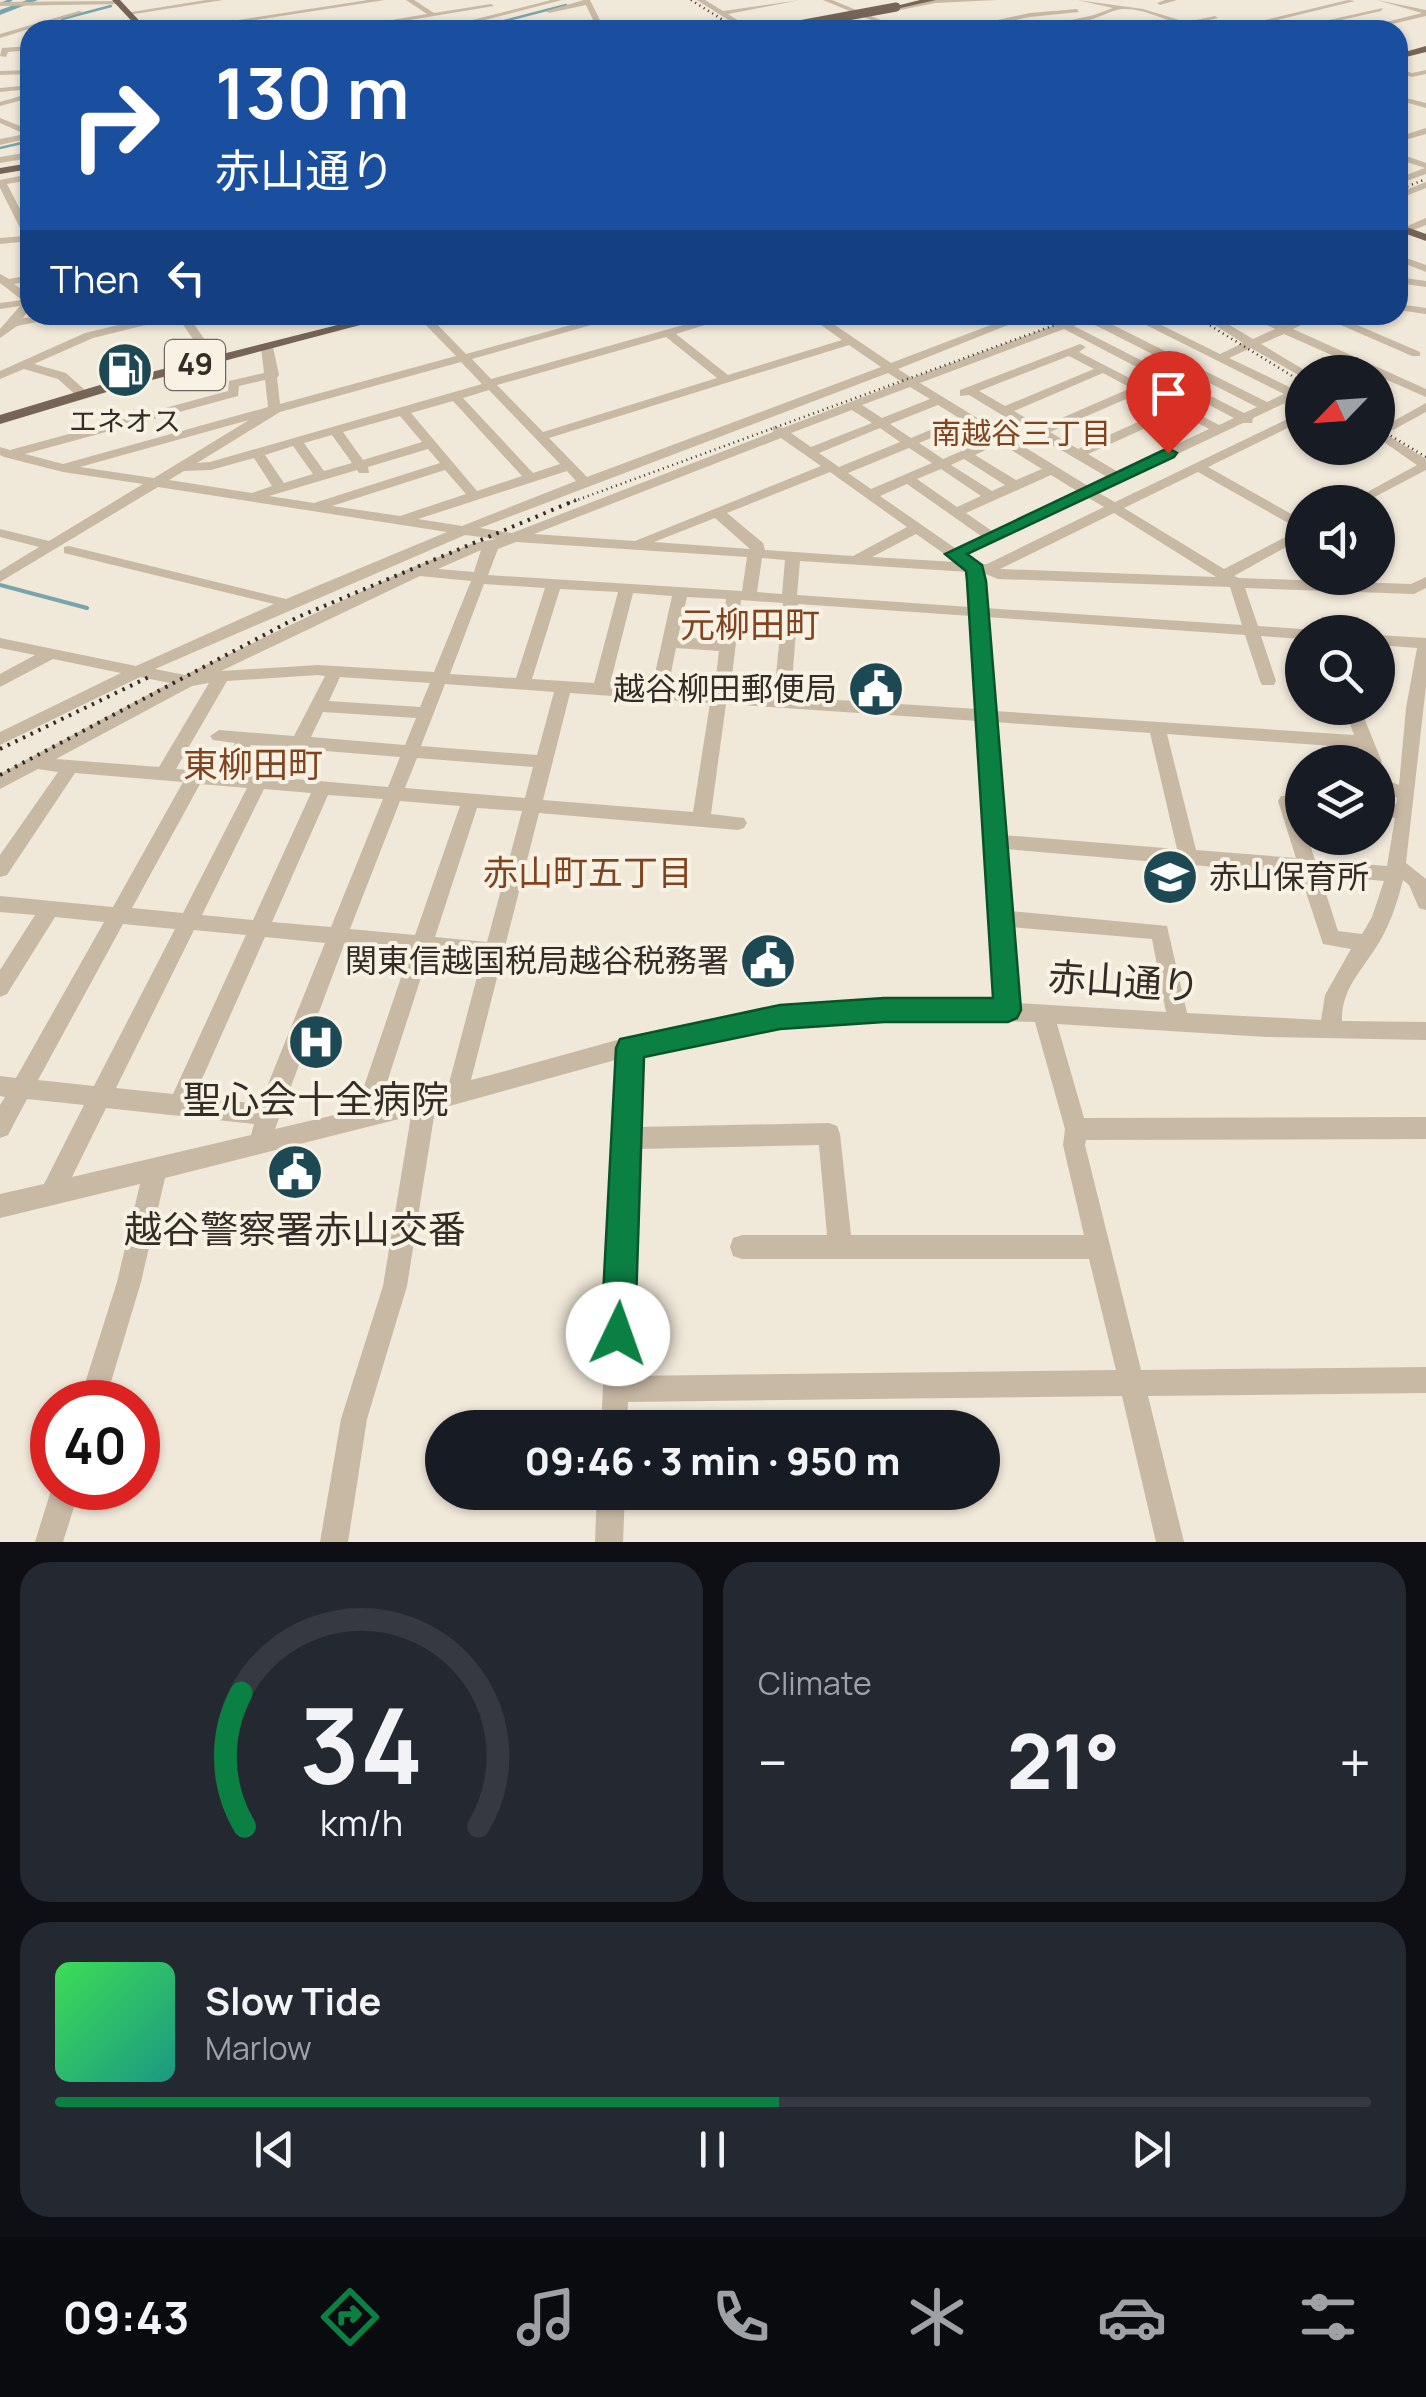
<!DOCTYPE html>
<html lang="en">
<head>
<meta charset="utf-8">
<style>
  body { margin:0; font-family:Manrope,"Noto Sans JP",sans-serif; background:#242831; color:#f1f3f6; height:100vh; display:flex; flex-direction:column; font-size:38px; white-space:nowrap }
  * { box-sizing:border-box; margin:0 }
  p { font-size:32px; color:#9ea1a6 }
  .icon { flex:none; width:55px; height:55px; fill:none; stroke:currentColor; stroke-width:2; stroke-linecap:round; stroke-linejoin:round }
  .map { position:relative; height:1542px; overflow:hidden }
  .sheet { display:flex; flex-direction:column; gap:20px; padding:20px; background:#0d0f14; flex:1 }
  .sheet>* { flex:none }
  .top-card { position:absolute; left:20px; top:20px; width:1388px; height:305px; border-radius:30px; box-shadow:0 2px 8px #0004; background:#1a4fa0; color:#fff; overflow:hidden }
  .needle { width:65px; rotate:245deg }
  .fabs { position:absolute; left:1285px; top:355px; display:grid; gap:20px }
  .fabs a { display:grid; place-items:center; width:110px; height:110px; border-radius:50%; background:#171b24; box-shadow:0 2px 8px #0004; font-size:50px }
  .speed { position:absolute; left:30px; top:1380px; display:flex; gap:20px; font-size:50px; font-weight:700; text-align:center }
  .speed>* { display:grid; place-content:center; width:130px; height:130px; border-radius:50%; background:#171b24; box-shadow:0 2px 8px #0004; line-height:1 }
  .speed .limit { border:15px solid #d22; background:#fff; color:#111 }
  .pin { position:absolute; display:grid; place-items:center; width:85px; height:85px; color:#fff; margin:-102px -42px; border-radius:50% 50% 50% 0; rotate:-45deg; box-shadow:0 0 10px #0007 }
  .pin .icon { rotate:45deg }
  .me { position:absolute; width:110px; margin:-55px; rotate:3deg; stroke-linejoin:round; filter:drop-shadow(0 0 8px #0008) }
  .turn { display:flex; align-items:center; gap:35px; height:210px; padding:0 30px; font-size:45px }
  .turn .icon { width:130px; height:130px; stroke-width:2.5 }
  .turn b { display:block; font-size:70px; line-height:85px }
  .then { display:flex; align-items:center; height:95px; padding:0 30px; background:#0003; gap:20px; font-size:38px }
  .big { font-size:75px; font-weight:800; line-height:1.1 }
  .sheet .card { flex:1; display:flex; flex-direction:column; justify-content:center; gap:15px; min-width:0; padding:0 35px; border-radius:30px; background:#242831 }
  .sheet .dial { align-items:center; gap:0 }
  .dial svg { height:260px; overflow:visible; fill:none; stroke:#363941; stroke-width:7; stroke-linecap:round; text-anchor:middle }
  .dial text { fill:#f1f3f6; stroke:none }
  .song { display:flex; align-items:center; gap:30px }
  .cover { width:120px; height:120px; border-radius:15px; background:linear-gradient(135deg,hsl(130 70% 55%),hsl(170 70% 35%)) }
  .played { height:10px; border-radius:5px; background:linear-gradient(90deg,#0b8043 55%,#363941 55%) }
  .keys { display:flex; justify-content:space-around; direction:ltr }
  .heat { display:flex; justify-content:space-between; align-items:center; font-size:55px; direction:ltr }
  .sheet .tiles { flex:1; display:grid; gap:20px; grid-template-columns:1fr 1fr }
  .card:last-child { grid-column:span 2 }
  .trip { position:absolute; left:425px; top:1410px; width:575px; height:100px; border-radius:50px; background:#171b24; box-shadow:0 2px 8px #0004; font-weight:800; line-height:100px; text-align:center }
  .tabs { display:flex; height:160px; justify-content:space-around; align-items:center; background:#090b0e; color:#9ea1a6 }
  .tabs .icon { width:70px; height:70px }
  .tabs .on { color:#0b8043 }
  .tabs b { font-size:45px; color:#f1f3f6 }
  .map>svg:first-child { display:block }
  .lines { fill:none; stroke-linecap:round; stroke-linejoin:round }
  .stream-far1 { stroke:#78a4ad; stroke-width:2.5 }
  .stream { stroke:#78a4ad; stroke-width:4 }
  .river { fill:#78a4ad; fill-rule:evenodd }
  .minor { fill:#c8b9a5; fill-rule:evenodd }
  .major { fill:#766557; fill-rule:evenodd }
  .rail-far1 { stroke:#342c26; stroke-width:2.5; stroke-dasharray:1 4; stroke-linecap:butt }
  .rail { stroke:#342c26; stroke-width:4; stroke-dasharray:2.5 6; stroke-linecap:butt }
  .major-bridge { stroke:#766557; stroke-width:9 }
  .route { fill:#0b8043; stroke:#07532c; stroke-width:2.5 }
  .labels { text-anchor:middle; stroke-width:8; stroke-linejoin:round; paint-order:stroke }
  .far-poi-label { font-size:28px; fill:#342c26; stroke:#f8f2e4 }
  .shield { fill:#f8f2e4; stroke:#6f675f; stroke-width:2.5 }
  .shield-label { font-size:30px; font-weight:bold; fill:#342c26 }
  .far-neighbourhood-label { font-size:30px; fill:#814421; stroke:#f8f2e4 }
  .poi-label { font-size:32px; fill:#342c26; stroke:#f8f2e4; text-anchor:end }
  .neighbourhood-label { font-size:35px; fill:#814421; stroke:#f8f2e4 }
  .near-street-label { font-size:38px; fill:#342c26; stroke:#f8f2e4 }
  .near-poi-label { font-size:38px; fill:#342c26; stroke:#f8f2e4 }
</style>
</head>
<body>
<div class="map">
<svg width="1426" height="1542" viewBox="0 0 1426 1542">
  <rect width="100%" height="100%" fill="#f0e8d9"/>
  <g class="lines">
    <g class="stream-far1">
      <path d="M0 4 11 0"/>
      <path d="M62 19 111 6"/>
      <path d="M469 30 566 5"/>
      <path d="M0 148 30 141"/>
    </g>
    <path class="stream" d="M0 585 87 608"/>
    <path class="river" d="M27 0H38L0 15V10Z"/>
    <g class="minor">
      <path d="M206 0H223L128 15 125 13Z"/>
      <path d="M368 0H385L191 30H173Z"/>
      <path d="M406 0H414L434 13 491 4 494 6 350 30H332L427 14Z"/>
      <path d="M551 0H562L446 30H433Z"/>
      <path d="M584 0H590L605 30H597L596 26 566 30 594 22 586 5 549 13 546 11Z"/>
      <path d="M697 0H705L723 11 800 0 728 14 753 30H744Z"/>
      <path d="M823 0H832L905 30H895Z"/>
      <path d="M930 0H997L935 3 876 15 873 13Z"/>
      <path d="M1077 0 1143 9 1186 22 1215 16 1218 18 1192 24 1207 30C1178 30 1151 7 1122 9 1111 10 1097 19 1085 21L1109 30H1098L1076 23 1026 30 1094 15 1113 8Z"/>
      <path d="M1165 0H1177L1160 5 1157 3Z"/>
      <path d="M1348 0 1355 1 1236 30H1223Z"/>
      <path d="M1377 0 1426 10V16L1367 30H1354L1422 13Z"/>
      <path d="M119 1 121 4 0 6V2Z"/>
      <path d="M1383 8 1381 11 1297 30H1284Z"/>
      <path d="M1077 9 1079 12 1030 17 966 30H952L1030 13Z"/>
      <path d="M79 11 84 12 0 38V34Z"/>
      <path d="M137 20 139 23 82 30 86 28Z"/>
      <path d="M803 20 824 29 826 30H816L801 23Z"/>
      <path d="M1141 26 1143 29H1130L1132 28Z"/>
      <path d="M30 46V50L8 52 6 57 0 56 2 48Z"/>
      <path d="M1398 69 1412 73 1426 70V74L1412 77 1398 73Z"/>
      <path d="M30 70V74L0 75V71Z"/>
      <path d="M30 85V89L0 92V88Z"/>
      <path d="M27 94H30V98L0 106V102Z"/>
      <path d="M1398 96 1426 103V108L1398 100Z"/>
      <path d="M0 118 30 130V138L0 145V139L25 134 0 123Z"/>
      <path d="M1426 128V134L1398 142V137Z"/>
      <path d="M30 152V158L0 163V157Z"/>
      <path d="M1398 153 1426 163V174L1398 184V178L1425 168 1398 159Z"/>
      <path d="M30 174V180L7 184 30 228V241L0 244V238L24 236 0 188V180Z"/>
      <path d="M1426 182V188L1398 199V193Z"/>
      <path d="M1426 218V225L1398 236V230Z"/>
      <path d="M1398 255 1426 265V272L1398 261Z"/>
      <path d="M0 274 9 279 30 275V281L14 284 30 295V308L23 318 71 315 17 326 0 338V329L20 306 0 309V303L22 300 0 283Z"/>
      <path d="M1398 277 1426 281V287L1398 283Z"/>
      <path d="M1398 304 1426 308V314L1398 310Z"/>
      <path d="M160 315H188L219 361 217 363H209L178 317 93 338 34 364 66 373 86 391V397H78L58 379 24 369 0 379V371L85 333Z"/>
      <path d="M416 315H428L466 354 607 315H626L472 359 491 379 719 315H737L676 334 728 375 842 340 807 315H820L891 363 1017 315H1033L898 369 912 378 1082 315H1099L1097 317 1267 402 1284 394 1126 315H1141L1220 354 1243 343 1199 315H1213L1253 339 1275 329 1246 315H1261L1284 325 1307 315H1334L1420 352V356H1412L1320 316 1293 329 1426 389V397L1378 376V372H1370L1284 334 1261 344 1306 371 1302 372V377L1251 348 1229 358 1302 393V399H1294L1253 418 1252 423H1243L1097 492 1115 502 1302 412V421L1208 467 1302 520V538L1234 576 1239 578 1411 584 1426 577V588L1414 594 1245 588 1258 626 1302 629 1309 632H1302V639L1261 636 1276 681 1274 685H1262L1260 681 1245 635 986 617 994 711 1354 735 1344 708H1360L1382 762 1378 767 1384 768 1389 781 1399 785 1406 708 1417 648 1378 645V635L1426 638V686L1406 863 1426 879V910L1419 908 1409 885 1403 880C1397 904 1389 928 1375 949 1360 972 1341 991 1342 1021L1426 1022V1040L1266 1037 1057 1024 1084 1118 1426 1117V1139L1086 1140 1085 1145 1141 1370 1426 1367V1393L1148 1396 1184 1542H1156L1122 1396 628 1402 627 1428H601L619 1059 435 1110 407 1286 367 1419 348 1542H320L341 1419 383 1286 411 1116 165 1178 141 1282 105 1402H79L117 1282 140 1184 0 1218V1194L44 1184 84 1105 27 1099 8 1135 0 1138V1105L5 1097 0 1096V1076L16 1078 104 922 55 917 7 994 0 997V970L35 915 0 912V896L113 907 183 782 75 773 7 875 0 877V855L58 772 38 769 0 789V774L170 683 140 677 0 745V732L121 673 53 659 0 687V674L35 655 0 648V638L136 666 274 604 64 553V547L69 546 286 599 447 532 158 487 0 582V571L39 547 0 537V529L49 541 143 484 63 472 4 457 0 455V447L10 450 228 391 229 381 264 373 261 347 267 344 273 347 279 375 277 378 280 404 456 356ZM1087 321 1257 407 1244 413 1074 326ZM1064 329 1234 418 1219 425 1150 389V383L1141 384 1079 352 1086 347 1080 344 960 390V396L969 395 1030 432 1027 435 1028 438 1039 437 1107 477 1088 486 920 383ZM666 337 717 378 543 432 497 385ZM849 345 881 367 587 477 549 438ZM1069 356 1094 369 1005 406 979 391ZM461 362 482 384 210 462 197 463 280 412ZM888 373 902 382 783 428 773 426V432L512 533 480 528ZM1103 373 1131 388 1041 427 1014 411ZM265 380 268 407 63 464 25 454 238 396 239 386ZM910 387 930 399 882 418 862 405ZM489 390 560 464 533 473 463 398ZM1140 393 1169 408 1078 449 1050 432ZM453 401 522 476 477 491 411 413ZM938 405 959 418 911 438 890 424ZM852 410 872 423 811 447 791 433ZM1179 413 1209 429 1118 472 1088 454ZM400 416 422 442 363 460 343 432ZM249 420 154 478 80 467ZM968 423 992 438 943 459 919 443ZM880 428 900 442 839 467 819 453ZM332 435 352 463 324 471 304 443ZM781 438 821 466 635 541 534 534ZM1000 443 1042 469 1016 480 975 455ZM293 446 313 474 284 483 265 455ZM909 448 932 463 871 489 848 473ZM428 449 440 463 314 503 269 496 357 470 359 473H369L368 467ZM254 458 272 486 252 493 169 480 184 471 211 470ZM964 459 1005 485 992 491 951 465ZM941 469 981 496 957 507 917 479ZM445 470 466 494 400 516 332 506ZM567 471 576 481 462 526 418 519ZM830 472 907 527 853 556 765 550 763 543 727 513ZM1198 472 1297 528 1301 529 1224 569 1124 508ZM1051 475 1077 491 992 531 966 513ZM907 484 981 536 955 548 880 496ZM1087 497 1104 507 987 564H977L964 555ZM1114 513 1216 577 1000 569ZM715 518 750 549 654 542ZM916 534 956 562 872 557ZM465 535 496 539 474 543 411 568 185 675 155 669ZM516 542 747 557 742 591 488 575 498 549ZM481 550 474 572 438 569ZM762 558 785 560 782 594 757 592ZM800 561 968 572 970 607 797 595ZM983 573 998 579 1230 587 1242 625 985 608ZM420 576 471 581 434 672 318 665 221 671ZM484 584 545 588 516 678 450 674ZM560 589 618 592 594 683 532 679ZM633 593 672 596 652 687 610 684ZM687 597 726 599 720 640 678 637ZM741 600 783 603 774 696 730 693ZM798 604 971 616 977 709 791 697ZM676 648 719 651 714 692 668 688ZM318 675 325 676 294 736 219 730 210 736 213 740 235 743 219 772 176 769 227 681ZM340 677 430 683 420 707 329 701ZM209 683 159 767 56 759 192 686ZM445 684 554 692 537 755 421 746ZM570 693 710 703 693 812 543 800ZM726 704 978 721 996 1003C912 1000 828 1001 745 1013 652 1026 562 1057 471 1080L539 813 738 830 744 828 747 823 744 818 711 814ZM323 712 416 718 405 745 311 737ZM995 722 1150 733 1177 849 1003 835ZM1167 734 1359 748 1365 762H1378V790L1397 798 1396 804 1378 802V816L1395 818 1387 866 1315 860 1308 838H1302V821L1298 808 1302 809V795L1281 796 1278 801 1296 858 1196 850ZM251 745 400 757 388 787 236 774ZM417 758 533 767 525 798 405 788ZM200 784 247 788 183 913 132 908ZM264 789 311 793 253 920 202 915ZM328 795 383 799 331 927 272 922ZM400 801 460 806 415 935 350 929ZM477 808 522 811 487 942 435 937ZM1005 849 1300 874 1323 944 1351 949 1325 995 1321 1020 1187 1013 1167 926 1010 911ZM1320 875 1384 881 1372 917 1362 934 1338 931ZM123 924 175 929 94 1086 38 1080ZM1011 927 1152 939 1166 1012 1017 1003ZM194 930 246 935 173 1094 116 1088ZM265 937 325 943 260 1104 194 1097ZM344 945 410 951 356 1110 275 1129ZM429 953 482 958 448 1087 380 1104ZM946 1020 1035 1022 1065 1129 1063 1145 1084 1235H851L840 1134 837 1126 829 1123 638 1127 641 1054C742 1028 842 1021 946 1020ZM106 1108 254 1124 251 1135 72 1177ZM819 1145 827 1235H742L733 1238 730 1247 733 1256 742 1259H1089L1116 1370 629 1376 637 1149Z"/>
      <path d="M1426 403V412L1393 430 1383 427Z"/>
      <path d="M1378 429 1426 459V470L1365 502H1349L1417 465 1378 438Z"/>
      <path d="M52 1487 80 1488 63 1542H35Z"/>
      <path d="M597 1492H625L623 1542H595Z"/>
    </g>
    <g class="major">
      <path d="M112 0H120L148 30H140Z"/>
      <path d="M920 0H936L896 9 892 7Z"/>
      <path d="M1426 46V52L1398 59V54Z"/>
      <path d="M30 163V169L0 174V168Z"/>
      <path d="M1398 224 1426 234V241L1398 231Z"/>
      <path d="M377 315H398L110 391 0 424V415L100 385Z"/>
    </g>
    <g class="rail-far1">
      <path d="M691 0 739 30"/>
      <path d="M1398 190 1426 179"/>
      <path d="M1193 315 1302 382"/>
      <path d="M1378 428 1426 457"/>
      <path d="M569 503 1082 315"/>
    </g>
    <g class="rail">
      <path d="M0 749 153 675"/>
      <path d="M0 775 298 617 576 500"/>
    </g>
    <path class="major-bridge" d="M772 30 896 7"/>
  </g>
  <path class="route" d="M1168 448 1177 453 1174 457 967 554 982 565 986 581 1021 1010 1017 1018 1008 1022H884L780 1029 644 1057 635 1334 630 1346 618 1351 606 1346 601 1334 616 1048 620 1039 780 1005 884 998H993L967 581 966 571 945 554Z"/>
  <defs>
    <g id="fuel-disc" transform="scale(2.875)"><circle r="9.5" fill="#1d4954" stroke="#f8f2e4"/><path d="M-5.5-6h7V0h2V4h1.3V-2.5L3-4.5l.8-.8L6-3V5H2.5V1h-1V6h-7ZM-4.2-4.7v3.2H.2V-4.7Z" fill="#fff"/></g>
    <g id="civic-disc" transform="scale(2.875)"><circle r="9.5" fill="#1d4954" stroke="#f8f2e4"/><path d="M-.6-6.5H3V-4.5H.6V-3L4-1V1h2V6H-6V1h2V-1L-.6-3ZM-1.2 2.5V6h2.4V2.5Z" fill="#fff"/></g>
    <g id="school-disc" transform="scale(2.875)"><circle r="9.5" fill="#1d4954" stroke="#f8f2e4"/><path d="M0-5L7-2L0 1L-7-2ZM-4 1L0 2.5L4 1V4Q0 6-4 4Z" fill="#fff"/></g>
    <g id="hospital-disc" transform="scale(2.875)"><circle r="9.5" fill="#1d4954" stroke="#f8f2e4"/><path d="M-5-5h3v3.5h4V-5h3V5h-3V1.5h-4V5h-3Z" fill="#fff"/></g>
  </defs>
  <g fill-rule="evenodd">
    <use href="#fuel-disc" x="125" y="370"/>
    <use href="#civic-disc" x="876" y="689"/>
    <use href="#school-disc" x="1170" y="877"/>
    <use href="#civic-disc" x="768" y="961"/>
    <use href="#hospital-disc" x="316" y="1042"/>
    <use href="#civic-disc" x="295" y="1172"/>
  </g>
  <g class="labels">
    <g class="far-poi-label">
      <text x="125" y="431">エネオス</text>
    </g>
    <rect class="shield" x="165" y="340" width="60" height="50" rx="8"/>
    <g class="shield-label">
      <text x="195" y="375">49</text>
    </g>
    <g class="far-neighbourhood-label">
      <text x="1021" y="444">南越谷三丁目</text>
    </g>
    <g class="poi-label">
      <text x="837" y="700">越谷柳田郵便局</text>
      <text x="1209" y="888" text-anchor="start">赤山保育所</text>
      <text x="729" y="972">関東信越国税局越谷税務署</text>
    </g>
    <g class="neighbourhood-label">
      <text x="750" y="637">元柳田町</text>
      <text x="253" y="777">東柳田町</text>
      <text x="588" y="885">赤山町五丁目</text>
    </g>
    <g class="near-street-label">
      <text transform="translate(1124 982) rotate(4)" y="13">赤山通り</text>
    </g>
    <g class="near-poi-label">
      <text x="316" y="1113">聖心会十全病院</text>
      <text x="295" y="1243">越谷警察署赤山交番</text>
    </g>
  </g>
</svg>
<div class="fabs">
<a><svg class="needle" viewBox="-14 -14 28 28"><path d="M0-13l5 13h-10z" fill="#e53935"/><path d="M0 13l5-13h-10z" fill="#9ea1a6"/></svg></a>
<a><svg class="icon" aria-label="sound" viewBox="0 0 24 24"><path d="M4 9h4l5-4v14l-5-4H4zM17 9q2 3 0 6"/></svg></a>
<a><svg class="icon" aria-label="search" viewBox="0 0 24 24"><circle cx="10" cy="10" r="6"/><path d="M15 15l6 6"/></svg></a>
<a><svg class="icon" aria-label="layers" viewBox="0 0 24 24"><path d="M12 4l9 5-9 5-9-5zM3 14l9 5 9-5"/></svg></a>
</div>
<div class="speed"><div class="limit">40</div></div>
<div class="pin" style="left:1168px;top:453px;background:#d93025"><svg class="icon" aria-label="arrive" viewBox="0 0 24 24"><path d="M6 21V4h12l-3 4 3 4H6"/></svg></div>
<svg class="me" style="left:618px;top:1334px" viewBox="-20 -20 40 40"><circle r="19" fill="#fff"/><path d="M0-13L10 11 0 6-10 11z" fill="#0b8043"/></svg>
<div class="trip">09:46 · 3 min · 950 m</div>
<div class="top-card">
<div class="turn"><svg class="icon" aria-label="right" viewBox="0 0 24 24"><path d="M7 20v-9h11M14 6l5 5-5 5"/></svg><div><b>130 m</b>赤山通り</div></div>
<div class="then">Then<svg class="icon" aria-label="left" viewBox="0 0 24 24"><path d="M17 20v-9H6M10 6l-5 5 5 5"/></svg></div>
</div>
</div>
<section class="sheet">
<div class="tiles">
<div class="card dial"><svg viewBox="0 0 100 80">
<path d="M14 69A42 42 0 1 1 86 69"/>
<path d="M14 69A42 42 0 0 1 13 28" stroke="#0b8043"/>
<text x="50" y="56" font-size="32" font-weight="700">34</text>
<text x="50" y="72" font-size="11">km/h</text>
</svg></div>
<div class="card"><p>Climate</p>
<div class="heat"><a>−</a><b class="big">21°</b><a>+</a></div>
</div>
<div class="card">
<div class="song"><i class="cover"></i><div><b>Slow Tide</b><p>Marlow</p></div></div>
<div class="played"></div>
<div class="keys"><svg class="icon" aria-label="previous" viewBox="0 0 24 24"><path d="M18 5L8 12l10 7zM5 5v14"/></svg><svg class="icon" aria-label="pause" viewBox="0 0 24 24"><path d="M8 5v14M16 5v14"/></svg><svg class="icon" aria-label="next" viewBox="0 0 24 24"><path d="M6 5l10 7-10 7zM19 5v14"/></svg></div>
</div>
</div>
</section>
<nav class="tabs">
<b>09:43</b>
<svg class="icon on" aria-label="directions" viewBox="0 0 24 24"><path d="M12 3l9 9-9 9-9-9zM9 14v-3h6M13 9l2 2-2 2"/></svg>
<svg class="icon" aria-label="music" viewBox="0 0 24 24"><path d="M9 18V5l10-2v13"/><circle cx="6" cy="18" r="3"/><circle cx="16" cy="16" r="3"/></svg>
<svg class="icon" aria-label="phone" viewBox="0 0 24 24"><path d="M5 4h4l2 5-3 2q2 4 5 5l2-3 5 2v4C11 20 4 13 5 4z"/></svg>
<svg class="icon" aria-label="climate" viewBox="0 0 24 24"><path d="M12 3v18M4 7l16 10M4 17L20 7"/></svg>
<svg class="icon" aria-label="car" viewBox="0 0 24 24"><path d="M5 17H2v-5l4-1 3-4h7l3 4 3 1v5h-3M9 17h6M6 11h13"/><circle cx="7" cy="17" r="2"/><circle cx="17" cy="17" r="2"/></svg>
<svg class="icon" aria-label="filters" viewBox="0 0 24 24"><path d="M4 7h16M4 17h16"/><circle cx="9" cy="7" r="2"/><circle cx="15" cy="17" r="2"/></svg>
</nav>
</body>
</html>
